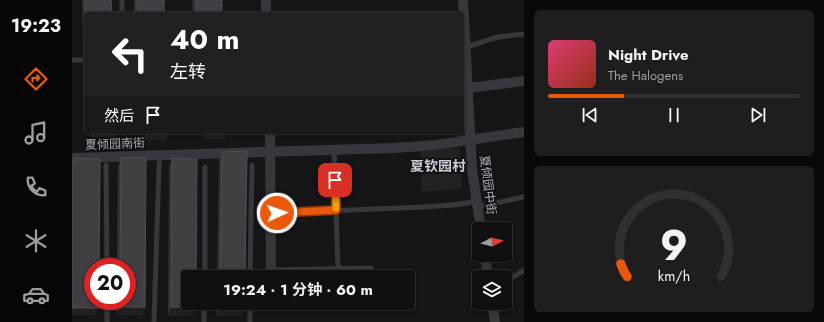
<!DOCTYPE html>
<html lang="zh">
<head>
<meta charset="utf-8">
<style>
  body { margin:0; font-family:Jost,"Noto Sans SC",sans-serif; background:#1e1e20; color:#f1f3f6; height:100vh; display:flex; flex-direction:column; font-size:15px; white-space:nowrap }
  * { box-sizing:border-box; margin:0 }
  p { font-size:13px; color:#9c9d9f }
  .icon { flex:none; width:22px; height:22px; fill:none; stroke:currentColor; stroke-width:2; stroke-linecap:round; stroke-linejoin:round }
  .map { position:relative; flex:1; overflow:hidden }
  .sheet { display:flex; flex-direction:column; gap:10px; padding:10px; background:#09090a; width:300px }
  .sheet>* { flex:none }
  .banner { position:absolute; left:12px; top:12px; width:380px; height:122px; border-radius:4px; box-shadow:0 2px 6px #0003,0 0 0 1px #303032; background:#202124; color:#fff; overflow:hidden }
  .needle { width:26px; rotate:83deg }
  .fabs { position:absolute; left:400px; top:222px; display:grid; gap:8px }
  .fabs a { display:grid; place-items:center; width:40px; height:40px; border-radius:4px; background:#101012; box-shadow:0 2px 6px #0003,0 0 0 1px #303032; font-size:20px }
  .speed { position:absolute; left:12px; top:258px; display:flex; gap:8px; font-size:20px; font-weight:700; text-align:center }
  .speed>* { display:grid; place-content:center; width:52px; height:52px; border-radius:50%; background:#101012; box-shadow:0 2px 6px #0003,0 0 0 1px #303032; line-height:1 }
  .speed .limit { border:6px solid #d22; background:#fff; color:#111 }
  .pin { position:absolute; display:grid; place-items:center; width:34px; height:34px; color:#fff; margin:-17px; border-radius:8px; box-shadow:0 2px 6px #0006 }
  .me { position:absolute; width:44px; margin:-22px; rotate:87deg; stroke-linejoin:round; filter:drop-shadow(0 0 3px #0008) }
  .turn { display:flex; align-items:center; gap:14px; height:84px; padding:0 20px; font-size:18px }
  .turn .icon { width:52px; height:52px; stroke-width:2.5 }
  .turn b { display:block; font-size:28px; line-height:34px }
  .then { display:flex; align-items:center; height:38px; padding:0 20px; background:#0003; gap:8px; font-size:15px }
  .sheet .tile { flex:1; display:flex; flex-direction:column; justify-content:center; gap:6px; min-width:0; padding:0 14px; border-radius:6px; background:#1e1e20 }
  .sheet .dial { align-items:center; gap:0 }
  .dial svg { height:104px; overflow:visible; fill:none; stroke:#303032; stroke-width:7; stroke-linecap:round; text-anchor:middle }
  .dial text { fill:#f1f3f6; stroke:none }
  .song { display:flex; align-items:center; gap:12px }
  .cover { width:48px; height:48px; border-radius:6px; background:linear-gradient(135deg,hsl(340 70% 55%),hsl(10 70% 35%)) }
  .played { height:4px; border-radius:2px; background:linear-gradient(90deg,#ea580c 30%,#303032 30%) }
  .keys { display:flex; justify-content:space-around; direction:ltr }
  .trip { position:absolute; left:109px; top:270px; width:234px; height:40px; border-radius:4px; background:#101012; box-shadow:0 2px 6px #0003,0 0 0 1px #303032; font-weight:700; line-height:40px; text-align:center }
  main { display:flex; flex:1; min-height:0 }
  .dock { display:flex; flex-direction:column; width:72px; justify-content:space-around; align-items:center; background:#060607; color:#9c9d9f }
  .dock .icon { width:28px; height:28px }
  .dock .active { color:#ea580c }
  .dock b { font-size:18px; color:#f1f3f6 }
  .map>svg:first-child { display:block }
  .built { fill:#222225 }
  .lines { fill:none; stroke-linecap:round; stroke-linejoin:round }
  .service { stroke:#37383d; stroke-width:5 }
  .minor { stroke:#37383d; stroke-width:10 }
  .wall { fill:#323236 }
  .shaded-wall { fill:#212124 }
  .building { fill:#3f3f44; stroke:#4f5156 }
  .route-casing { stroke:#983908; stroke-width:10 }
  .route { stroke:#ea580c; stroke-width:7 }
  .slow { stroke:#f59e0b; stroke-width:7 }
  .labels { text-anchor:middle; stroke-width:4; stroke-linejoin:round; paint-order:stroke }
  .street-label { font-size:12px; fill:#a8adb8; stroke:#111113 }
  .quarter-label { font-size:14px; font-weight:bold; fill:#c9ccd4; stroke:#111113 }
</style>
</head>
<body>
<main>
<nav class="dock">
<b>19:23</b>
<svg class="icon active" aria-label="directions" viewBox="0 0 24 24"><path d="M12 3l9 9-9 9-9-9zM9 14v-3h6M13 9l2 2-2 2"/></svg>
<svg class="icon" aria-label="music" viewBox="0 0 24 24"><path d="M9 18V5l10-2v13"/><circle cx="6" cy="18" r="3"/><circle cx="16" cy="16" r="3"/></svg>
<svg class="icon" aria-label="phone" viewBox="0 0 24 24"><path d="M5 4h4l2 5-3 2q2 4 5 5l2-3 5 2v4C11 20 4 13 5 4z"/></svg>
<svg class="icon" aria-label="climate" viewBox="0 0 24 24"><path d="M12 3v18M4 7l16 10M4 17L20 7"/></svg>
<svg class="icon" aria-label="car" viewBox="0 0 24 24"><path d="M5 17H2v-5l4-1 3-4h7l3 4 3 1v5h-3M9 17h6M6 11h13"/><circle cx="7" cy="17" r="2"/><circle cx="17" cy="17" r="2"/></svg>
</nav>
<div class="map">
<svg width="452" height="322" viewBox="0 0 452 322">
  <rect width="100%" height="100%" fill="#161618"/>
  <path class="built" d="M388 148 390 189 350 192 348 151Z"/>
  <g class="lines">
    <g class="service">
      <path d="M50 0V14"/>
      <path d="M394 47 426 37 452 34"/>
      <path d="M0 60H14"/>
      <path d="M52 132V133"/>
      <path d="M262 150 266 269"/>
      <path d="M34 165 35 267"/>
      <path d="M405 207 452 197"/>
      <path d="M199 212 205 213 352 207C370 205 387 206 404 201"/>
      <path d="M199 270 299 268"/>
      <path d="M133 277V167"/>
      <path d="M178 277 180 165"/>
      <path d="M433 282 452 270"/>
      <path d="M35 301V322"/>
      <path d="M82 322 87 166 88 159"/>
      <path d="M132 322V303"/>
      <path d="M178 322V303"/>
    </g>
    <g class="minor">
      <path d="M194 0V14"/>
      <path d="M391 0 400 170 409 229"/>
      <path d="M396 88 452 81"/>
      <path d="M198 132 199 277"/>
      <path d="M0 158 323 148 363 145 452 132"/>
      <path d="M413 255 416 277"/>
      <path d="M420 303 423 322"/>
    </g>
  </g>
  <g class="wall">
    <path d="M10 0H39L14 14V42H11Z"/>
    <rect x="62" y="0" width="30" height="14"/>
    <path d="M120 0H150V14H121Z"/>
    <path d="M20 132H44L41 141H20Z"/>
    <path d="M74 132H97L94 140H74Z"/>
    <path d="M132 132H155L152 139H132Z"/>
    <path d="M150 152 173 277H145L147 160Z"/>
    <path d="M49 158 73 307 70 315H45V301H55V267H45L46 166Z"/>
    <path d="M100 158 121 316H96L97 167Z"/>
    <path d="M144 303H172V308L169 316H144Z"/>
  </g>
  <g class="shaded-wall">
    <path d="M14 34V42H11Z"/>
    <path d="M77 132H97L94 140H74Z"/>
    <path d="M134 132H155L152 139H132Z"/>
    <path d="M23 133H44L41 141H20Z"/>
    <path d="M48 307H73L70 315H45Z"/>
    <path d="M99 307 124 308 121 316H96Z"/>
    <path d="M147 307 172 308 169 316H144Z"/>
    <path d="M0 308H27L24 315H0Z"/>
  </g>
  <g class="building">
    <path d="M13 0H39L40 14H14V34Z"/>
    <path d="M65 0H92V14H66Z"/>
    <rect x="124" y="0" width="26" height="14"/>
    <rect x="23" y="132" width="21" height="1"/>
    <path d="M175 151 173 277H148L150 152Z"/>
    <path d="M3 158 28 159 27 267H21V301H27V308H0V161H3Z"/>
    <path d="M49 158H74L73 307H48V301H55V267H48Z"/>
    <path d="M100 158 125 159 124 277H116V303H124V308L99 307Z"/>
    <path d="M147 303H172V308L147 307Z"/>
  </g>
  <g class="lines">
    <g class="route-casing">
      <path id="route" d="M205 213 264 210 263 180"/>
    </g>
    <use href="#route" class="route"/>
    <path class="slow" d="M264 190V208"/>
  </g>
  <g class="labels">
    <g class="street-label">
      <text transform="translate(43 144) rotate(-2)" y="4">夏倾园南街</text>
      <text transform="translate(416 185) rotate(83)" y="4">夏倾园中街</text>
    </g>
    <g class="quarter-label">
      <text x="366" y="171">夏钦园村</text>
    </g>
  </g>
</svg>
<div class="fabs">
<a><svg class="needle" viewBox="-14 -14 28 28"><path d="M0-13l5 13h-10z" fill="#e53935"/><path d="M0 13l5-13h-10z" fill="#9c9d9f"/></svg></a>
<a><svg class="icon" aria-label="layers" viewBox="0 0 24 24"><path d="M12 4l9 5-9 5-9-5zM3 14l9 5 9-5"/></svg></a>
</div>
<div class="speed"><div class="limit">20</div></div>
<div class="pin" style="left:263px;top:180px;background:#d93025"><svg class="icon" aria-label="arrive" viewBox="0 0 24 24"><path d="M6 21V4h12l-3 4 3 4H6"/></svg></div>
<svg class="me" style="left:205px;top:213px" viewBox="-20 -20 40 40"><circle r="17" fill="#ea580c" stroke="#fff" stroke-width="3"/><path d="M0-11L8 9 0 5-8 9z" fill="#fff"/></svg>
<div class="trip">19:24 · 1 分钟 · 60 m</div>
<div class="banner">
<div class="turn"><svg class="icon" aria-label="left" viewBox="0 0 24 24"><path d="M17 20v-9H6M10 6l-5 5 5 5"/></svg><div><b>40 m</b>左转</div></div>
<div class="then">然后<svg class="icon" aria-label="arrive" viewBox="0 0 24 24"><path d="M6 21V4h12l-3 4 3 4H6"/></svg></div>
</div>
</div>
<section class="sheet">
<div class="tile">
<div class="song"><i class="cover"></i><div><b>Night Drive</b><p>The Halogens</p></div></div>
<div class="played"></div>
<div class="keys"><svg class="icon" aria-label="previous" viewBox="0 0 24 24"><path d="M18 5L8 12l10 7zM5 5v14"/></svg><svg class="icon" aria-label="pause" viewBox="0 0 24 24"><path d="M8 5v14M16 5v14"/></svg><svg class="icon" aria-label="next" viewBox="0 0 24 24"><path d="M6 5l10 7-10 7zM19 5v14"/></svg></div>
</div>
<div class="tile dial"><svg viewBox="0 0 100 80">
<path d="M14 69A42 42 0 1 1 86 69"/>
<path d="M14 69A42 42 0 0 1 9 59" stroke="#ea580c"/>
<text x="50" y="56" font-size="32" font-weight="700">9</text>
<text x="50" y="72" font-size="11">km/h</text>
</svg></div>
</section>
</main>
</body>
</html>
